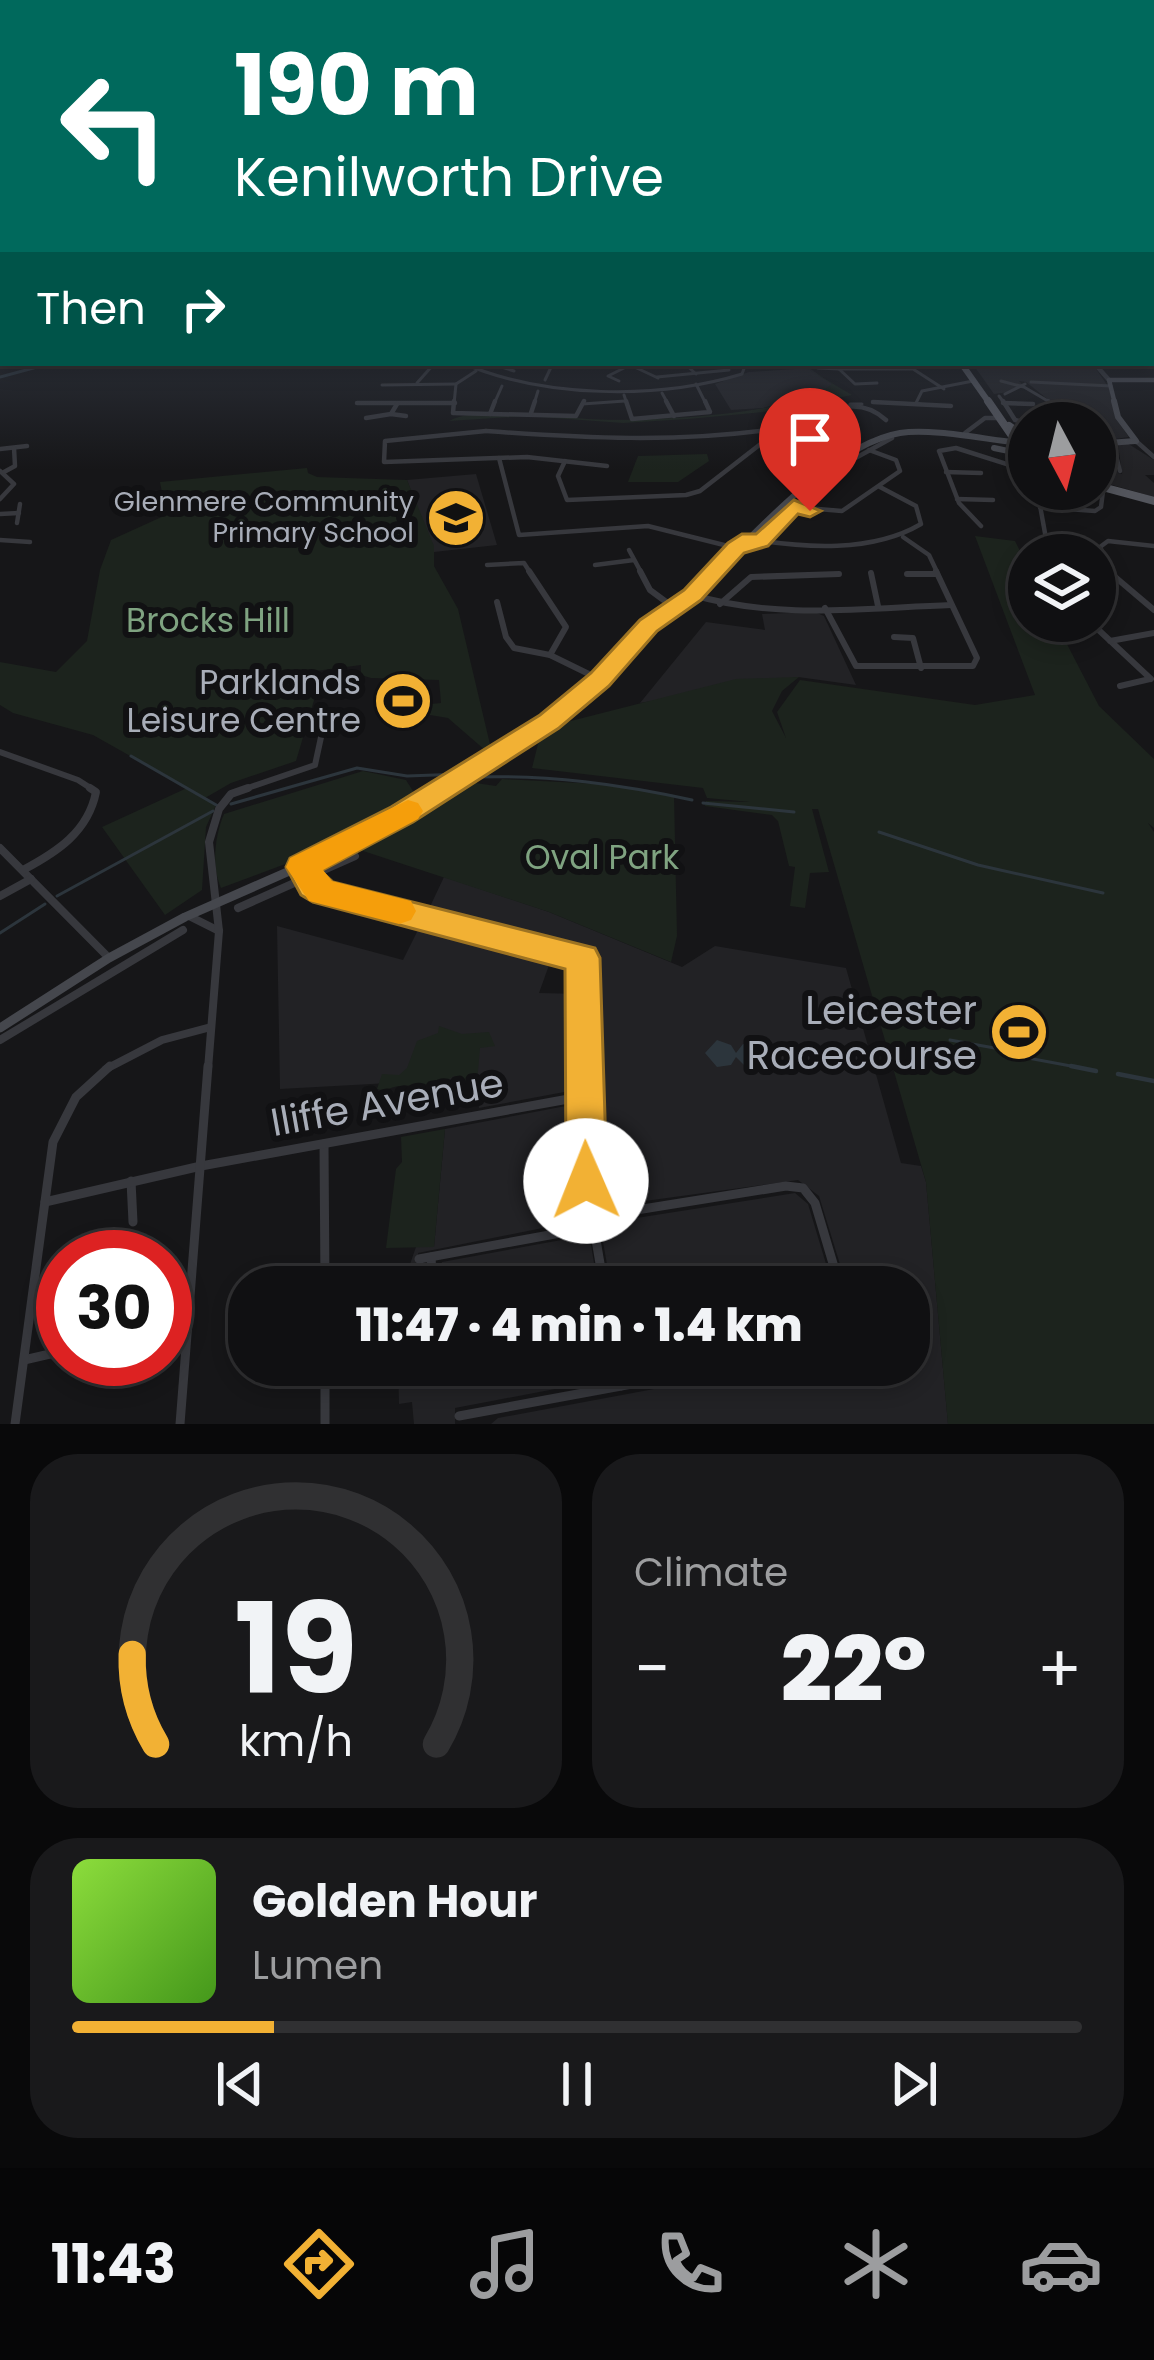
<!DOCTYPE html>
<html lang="en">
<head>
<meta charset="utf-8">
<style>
  body { margin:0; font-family:Poppins,sans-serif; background:#19191b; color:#f1f3f6; height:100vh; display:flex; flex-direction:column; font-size:45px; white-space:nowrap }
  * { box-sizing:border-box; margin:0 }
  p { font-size:39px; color:#9c9d9f }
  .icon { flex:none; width:66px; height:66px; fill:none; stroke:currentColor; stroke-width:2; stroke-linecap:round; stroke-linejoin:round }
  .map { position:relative; height:1424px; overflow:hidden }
  .side { display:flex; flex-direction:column; gap:30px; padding:30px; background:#09090a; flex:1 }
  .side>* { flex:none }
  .hud { position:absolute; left:0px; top:0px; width:1155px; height:366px; box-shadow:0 6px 18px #0003,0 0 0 3px #303032; background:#00695c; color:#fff; overflow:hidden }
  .needle { width:78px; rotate:173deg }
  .controls { position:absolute; left:1008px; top:402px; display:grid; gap:24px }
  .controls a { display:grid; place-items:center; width:108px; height:108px; border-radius:50%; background:#101012; box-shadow:0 6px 18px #0003,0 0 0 3px #303032; font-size:60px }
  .speed { position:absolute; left:36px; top:1230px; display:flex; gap:24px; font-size:60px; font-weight:700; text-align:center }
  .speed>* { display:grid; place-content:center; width:156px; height:156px; border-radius:50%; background:#101012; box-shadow:0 6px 18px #0003,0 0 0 3px #303032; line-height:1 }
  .speed .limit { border:18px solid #d22; background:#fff; color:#111 }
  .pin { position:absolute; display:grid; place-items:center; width:102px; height:102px; color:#fff; margin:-123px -51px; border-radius:50% 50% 50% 0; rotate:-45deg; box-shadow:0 0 12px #0007 }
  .pin .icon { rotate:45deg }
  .me { position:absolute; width:132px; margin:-66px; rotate:359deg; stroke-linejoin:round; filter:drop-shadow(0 0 9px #0008) }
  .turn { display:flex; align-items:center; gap:42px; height:252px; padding:0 36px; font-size:54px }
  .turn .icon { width:156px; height:156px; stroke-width:2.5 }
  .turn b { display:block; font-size:84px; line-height:102px }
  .then { display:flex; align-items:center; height:114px; padding:0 36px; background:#0003; gap:24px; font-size:45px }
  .big { font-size:90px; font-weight:800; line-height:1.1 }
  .side .tile { flex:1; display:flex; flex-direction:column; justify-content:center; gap:18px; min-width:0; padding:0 42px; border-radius:48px; background:#19191b }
  .side .dial { align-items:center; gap:0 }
  .dial svg { height:312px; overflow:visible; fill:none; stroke:#303032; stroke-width:7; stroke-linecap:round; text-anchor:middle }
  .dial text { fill:#f1f3f6; stroke:none }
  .song { display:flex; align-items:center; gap:36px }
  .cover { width:144px; height:144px; border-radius:18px; background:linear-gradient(135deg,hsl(90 70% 55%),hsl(100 70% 35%)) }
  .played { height:12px; border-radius:6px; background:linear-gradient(90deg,#f2b134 20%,#303032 20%) }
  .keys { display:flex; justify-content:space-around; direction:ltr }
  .heat { display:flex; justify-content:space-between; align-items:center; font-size:66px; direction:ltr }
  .side .tiles { flex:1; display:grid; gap:30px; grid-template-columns:1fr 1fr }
  .tile:last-child { grid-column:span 2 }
  .trip { position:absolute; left:228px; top:1266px; width:702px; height:120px; border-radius:48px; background:#101012; box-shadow:0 6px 18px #0003,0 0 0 3px #303032; font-weight:800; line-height:120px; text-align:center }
  .tabs { display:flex; height:192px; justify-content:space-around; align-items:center; background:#060607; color:#9c9d9f }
  .tabs .icon { width:84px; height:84px }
  .tabs .current { color:#f2b134 }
  .tabs b { font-size:54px; color:#f1f3f6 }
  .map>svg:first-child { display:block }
  .built { fill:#222225 }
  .green { fill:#1c231d }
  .water { fill:#2c353c }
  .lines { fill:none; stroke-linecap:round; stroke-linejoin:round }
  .stream-far1 { stroke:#2c353c; stroke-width:3 }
  .stream { stroke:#2c353c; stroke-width:4.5 }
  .pedestrian { stroke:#37383d; stroke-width:3 }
  .minor-far4 { stroke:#37383d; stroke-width:3 }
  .minor-far3 { stroke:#37383d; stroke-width:4.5 }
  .minor-far2 { stroke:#37383d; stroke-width:6 }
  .minor-far1 { stroke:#37383d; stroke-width:8 }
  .minor { stroke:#37383d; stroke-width:9 }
  .tertiary { stroke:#37383d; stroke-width:4.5 }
  .secondary-far3 { stroke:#45474d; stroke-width:4.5 }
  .secondary-far2 { stroke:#45474d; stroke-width:6 }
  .secondary-far1 { stroke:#45474d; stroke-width:8 }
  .secondary { stroke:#45474d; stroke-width:9 }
  .primary-far1 { stroke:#53555c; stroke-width:6 }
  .primary { stroke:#53555c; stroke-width:8 }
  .route { fill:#f2b134; stroke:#9d7322; stroke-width:3 }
  .slow { fill:#f59e0b }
  .labels { text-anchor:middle; stroke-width:12; stroke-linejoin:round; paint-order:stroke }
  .far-poi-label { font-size:27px; fill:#a8adb8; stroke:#111113; text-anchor:end }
  .park-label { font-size:33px; fill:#7fa381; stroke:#111113 }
  .poi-label { font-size:33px; fill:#a8adb8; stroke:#111113; text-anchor:end }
  .near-poi-label { font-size:39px; fill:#a8adb8; stroke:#111113; text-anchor:end }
  .near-street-label { font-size:39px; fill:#a8adb8; stroke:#111113 }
</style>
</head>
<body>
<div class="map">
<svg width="1154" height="1424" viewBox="0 0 1154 1424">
  <rect width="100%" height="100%" fill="#161618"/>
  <g class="built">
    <path d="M972 363H1092L1109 388 1116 419 1129 437 1115 439 1084 408 1055 405 1026 382 1019 381 1022 384 1010 392 994 394Z"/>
    <path d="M809 368 832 384 827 390 763 408 731 410 715 384 749 372Z"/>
    <path d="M1127 443 1154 460V475H1145L1154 483V497L1095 480V471L1103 470 1100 447 1113 448 1118 473 1122 474 1118 444Z"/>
    <path d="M476 474 497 545 434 552 407 480Z"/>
    <path d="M815 612 824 616 856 685 798 677 640 703 706 622 765 630 762 614Z"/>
    <path d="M444 877 549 912 682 967 715 946 846 968 901 1163 921 1166 926 1182 948 1424H491L498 1418 783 1365H909V1287H847L819 1196 798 1180 601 1207 592 1163 591 961 576 950 427 913Z"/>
    <path d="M422 922 553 954 539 993 580 994 579 1083 575 1090 479 1108 481 1078 280 1089 277 926 403 960Z"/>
    <path d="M566 1106 579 1115 582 1220 418 1253V1266L429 1277 436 1276 442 1262 578 1237 591 1245 598 1287H402L416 1247H434L445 1129Z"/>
    <path d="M795 1193 808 1204 833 1287H611L602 1236 611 1222Z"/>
    <path d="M398 1365H610V1366L602 1380 455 1408V1424H414L412 1402 399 1404Z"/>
  </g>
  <g class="green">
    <path d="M798 363 852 395 774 411 688 419 623 423 526 416 449 421C483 404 549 416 588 419 639 422 795 416 832 384Z"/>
    <path d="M707 454 709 461 678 482H628L638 456Z"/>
    <path d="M307 468 308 473 317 477 407 480 434 546V566L458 609 493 757 448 718 412 712 411 706 441 703 439 680 371 678 361 675V665L308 672 315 697 296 761 231 783 205 798 216 805 206 827 202 890 165 915 102 827 187 788 93 735 13 713 0 705V662L56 672 87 641 100 570 111 540 166 515 160 482Z"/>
    <path d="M975 536 1015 541 1029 569V621H1055L1099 706 1154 759V828L1148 823 1154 832V1424H948L926 1182 818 809H812L829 872 810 873 805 908 790 906 795 867 789 866 778 821 772 815 705 806 706 801 750 802 707 798 703 788 532 768 540 736 555 725 736 679 799 677 782 691 772 711 786 738 777 712 800 680 975 705 1035 695Z"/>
    <path d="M363 771 406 780 418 799 336 845 221 888C211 866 215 835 224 814Z"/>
    <path d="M502 779 617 785 674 795 677 936 671 962 549 912 354 848 469 782 496 786Z"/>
    <path d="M439 1026 462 1034 489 1032 495 1046 480 1048 477 1082 467 1083 454 1076C426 1095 408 1078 384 1091L377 1089 382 1074 399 1075 407 1068 417 1041 438 1033Z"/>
    <path d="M445 1129 434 1247 386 1248 396 1169 402 1162 401 1137Z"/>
  </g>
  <path class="water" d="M717 1040 731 1045 736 1053 743 1044 758 1045 767 1056 766 1065 749 1070 736 1057 731 1065 717 1067 705 1053Z"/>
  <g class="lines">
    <g class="stream-far1">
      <path d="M0 377 52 363"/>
      <path d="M131 756 218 806"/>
      <path d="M476 777C551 775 619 784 692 800"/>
      <path d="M703 803 794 812"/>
      <path d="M231 804 357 768 407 776 462 774"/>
      <path d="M879 832 978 865 1103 893"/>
      <path d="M57 896 213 811"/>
      <path d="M0 933 45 904"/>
      <path d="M950 1040 1000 1049"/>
      <path d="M1028 1058 1087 1069"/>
    </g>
    <g class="stream">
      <path d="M1071 1066 1096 1071"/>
      <path d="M1118 1074 1154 1081"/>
    </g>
    <path class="pedestrian" d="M975 366 1064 364"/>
    <g class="minor-far4">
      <path d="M401 363 433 365 417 383"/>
      <path d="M462 363C544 398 657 400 742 374L746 363"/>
      <path d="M489 363 514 371"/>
      <path d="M626 363 658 378"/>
      <path d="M684 363 696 374"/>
      <path d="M771 364 778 363"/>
      <path d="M1064 364 1077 363"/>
      <path d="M818 368 839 369 855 384 877 383"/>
      <path d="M839 369H913L944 389"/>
      <path d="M657 377 729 370"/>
      <path d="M545 380 553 363"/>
      <path d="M619 381 608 376 630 365"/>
      <path d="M1001 381 1024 387 1053 404"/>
      <path d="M1031 382 1111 386"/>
      <path d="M696 384 706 404"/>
      <path d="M382 385 456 384"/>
      <path d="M662 393 668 404"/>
      <path d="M1005 394 1025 384"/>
      <path d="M624 395 627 404"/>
      <path d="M999 396 1005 404"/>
      <path d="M873 402 920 404"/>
      <path d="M357 403H455"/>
      <path d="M916 403 922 391 973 381"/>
      <path d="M1003 403 1033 404"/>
      <path d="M454 404 456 384 476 371"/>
      <path d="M494 404 502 386"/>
      <path d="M534 404 538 391"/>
      <path d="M582 404 625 401"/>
      <path d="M850 404H862"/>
    </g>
    <g class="minor-far3">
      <path d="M454 401 453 413 576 416 584 401"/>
      <path d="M626 401 632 419 710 412 705 401"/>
      <path d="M666 401 674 416"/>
      <path d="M1003 401 1015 420 1030 423"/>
      <path d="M1048 401 1058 408 1061 423"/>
      <path d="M873 402 951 406"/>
      <path d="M357 403H455"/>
      <path d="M1003 403 1033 404"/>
      <path d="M1058 408 1089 410 1114 441"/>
      <path d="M531 413 535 401"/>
      <path d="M391 414 406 416"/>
      <path d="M490 414 495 401"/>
      <path d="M366 418 391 414 397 404"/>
      <path d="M782 430 844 458"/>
      <path d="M486 431C583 438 678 443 775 429 816 424 850 387 886 420"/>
      <path d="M486 431 385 441 384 462 527 457 607 466"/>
      <path d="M965 433 985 418H997"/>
      <path d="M1136 441 1154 457"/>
      <path d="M1113 444 1120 471"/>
      <path d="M0 449 27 446"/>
      <path d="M499 458 519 535 648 526 736 548"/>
      <path d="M565 461 558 476 567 500 686 495 700 491 780 429"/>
      <path d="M0 471 14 484 0 499"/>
      <path d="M4 472 15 466 14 448"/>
      <path d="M946 472 981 473"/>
      <path d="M1037 489 1049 555"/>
      <path d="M957 499 993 500"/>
      <path d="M794 507 842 511 900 471 896 460 869 450"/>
      <path d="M1040 507 1095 511 1101 507 1103 491"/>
      <path d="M0 514 19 513"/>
      <path d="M17 523 20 504"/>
      <path d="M981 526 959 503 939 451 956 448 1029 471"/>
      <path d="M903 537 929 555 938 574"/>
      <path d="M750 539C804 548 872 553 921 524L916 506 880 487"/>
      <path d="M0 540 30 542"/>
      <path d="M760 541 830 472 892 438"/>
      <path d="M629 550 642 574"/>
      <path d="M487 565 524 563 531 574"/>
      <path d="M595 565 634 560"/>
      <path d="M1112 574 1100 547 1108 541 1154 546"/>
    </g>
    <g class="minor-far2">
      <path d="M529 571 566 627 550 655"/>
      <path d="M640 571 650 590 673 607"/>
      <path d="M1108 571 1154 610"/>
      <path d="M871 573 878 606"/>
      <path d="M907 574H936"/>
      <path d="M693 595C778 620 864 608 951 605"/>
      <path d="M497 602 506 637 514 648 550 655 597 678"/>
      <path d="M720 604 751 577 839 574"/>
      <path d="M825 608 856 666H973L977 658 936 571"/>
      <path d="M1089 621 1151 679"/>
      <path d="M894 637 913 638 921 668"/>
      <path d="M1110 641 1154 633"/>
      <path d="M1120 686 1150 679"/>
      <path d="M0 752 78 780 95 791"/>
      <path d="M239 791 315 765 323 728"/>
    </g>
    <g class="minor-far1">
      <path d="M0 848 109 958"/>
      <path d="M302 867 313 886 325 893 582 958 584 1069"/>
      <path d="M23 870C57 852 88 832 96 792L90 788"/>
      <path d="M0 896 31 879"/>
      <path d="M238 908 355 856"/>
      <path d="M191 917 219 931"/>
      <path d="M0 1040 183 930"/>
      <path d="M106 1069 162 1040 211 1027"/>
      <path d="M208 1069 219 931 209 842 219 809 231 794 248 788"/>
    </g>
    <g class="minor">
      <path d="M584 1066 586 1181 604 1287"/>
      <path d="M324 1144 325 1287"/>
      <path d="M131 1181 133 1222"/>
      <path d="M45 1202 201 1166 585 1096"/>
      <path d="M593 1217 786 1186 803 1188 815 1203 840 1287"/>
      <path d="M431 1257 432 1274"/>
      <path d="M419 1259 593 1227"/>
      <path d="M165 1325 189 1320"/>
      <path d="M24 1360 63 1351"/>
      <path d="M325 1365V1424"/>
      <path d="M617 1365 621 1386"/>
      <path d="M459 1416 735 1365"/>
      <path d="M15 1424 53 1142 76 1097 110 1066"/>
      <path d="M180 1424 208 1066"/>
    </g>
    <path class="tertiary" d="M1094 363 1109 380"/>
    <path class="secondary-far3" d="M1115 404 1109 380H1154"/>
    <g class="secondary-far2">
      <path d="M1114 401 1118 417 1136 441"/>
      <path d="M1095 444 1135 441"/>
      <path d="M994 448 1028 455"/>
      <path d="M714 574C759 529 835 444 900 433 933 428 987 440 1022 443"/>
    </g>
    <path class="secondary-far1" d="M440 791 573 704 649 626 717 571"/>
    <path class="secondary" d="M0 1028 109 958 185 917 353 843 445 788"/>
    <path class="primary-far1" d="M961 363 990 404"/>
    <g class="primary">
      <path d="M988 401 1019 446"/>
      <path d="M1009 426 1029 440"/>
      <path d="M1095 485 1154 501"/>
    </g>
  </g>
  <linearGradient id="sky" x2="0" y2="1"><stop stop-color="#0c0c0d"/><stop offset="0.58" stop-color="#363c48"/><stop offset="1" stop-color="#363c48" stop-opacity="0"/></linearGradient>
  <rect width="1154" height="470" fill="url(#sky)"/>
  <path class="route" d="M794 500 821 511 810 517 798 514 768 546 744 553 701 600 657 631 609 686 559 728 413 822 321 871 333 882 595 948 600 958 607 1181 601 1196 586 1202 572 1196 566 1181 565 969 313 902 301 895 286 867 290 858 391 807 540 715 591 673 640 620 684 590 728 543 742 534H756Z"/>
  <path class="slow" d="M408 800 418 803 423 811 418 819 323 870 332 881 411 901 416 911 411 920 399 924 309 901 286 867 290 858Z"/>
  <defs>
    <g id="school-disc" transform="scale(3)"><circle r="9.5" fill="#f2b134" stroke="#111113"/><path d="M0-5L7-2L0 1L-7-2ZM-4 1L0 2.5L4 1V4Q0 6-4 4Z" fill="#111"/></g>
    <g id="stadium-disc" transform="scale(3)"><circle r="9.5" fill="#f2b134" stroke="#111113"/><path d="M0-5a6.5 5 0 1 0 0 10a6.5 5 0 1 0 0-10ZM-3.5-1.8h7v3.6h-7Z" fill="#111"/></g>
  </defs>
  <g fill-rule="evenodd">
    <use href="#school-disc" x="456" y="518"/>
    <use href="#stadium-disc" x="403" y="701"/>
    <use href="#stadium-disc" x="1019" y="1032"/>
  </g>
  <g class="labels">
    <g class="far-poi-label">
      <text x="414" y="511">Glenmere Community<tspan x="414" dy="31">Primary School</tspan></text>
    </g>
    <g class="park-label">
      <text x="208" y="632">Brocks Hill</text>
      <text x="602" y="869">Oval Park</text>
    </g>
    <g class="poi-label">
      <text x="361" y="694">Parklands<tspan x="361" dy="38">Leisure Centre</tspan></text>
    </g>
    <g class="near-poi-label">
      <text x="977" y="1024">Leicester<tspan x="977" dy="45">Racecourse</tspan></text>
    </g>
    <g class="near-street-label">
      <text transform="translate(387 1102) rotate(-10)" y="14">Iliffe Avenue</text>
    </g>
  </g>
</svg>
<div class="controls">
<a><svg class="needle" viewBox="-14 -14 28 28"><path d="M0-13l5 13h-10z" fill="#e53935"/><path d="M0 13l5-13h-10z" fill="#9c9d9f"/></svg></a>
<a><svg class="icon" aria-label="layers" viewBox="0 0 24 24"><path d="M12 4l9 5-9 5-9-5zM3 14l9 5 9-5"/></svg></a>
</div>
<div class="speed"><div class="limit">30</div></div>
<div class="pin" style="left:810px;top:511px;background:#d93025"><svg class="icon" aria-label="arrive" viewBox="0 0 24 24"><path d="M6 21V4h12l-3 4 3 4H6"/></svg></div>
<svg class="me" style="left:586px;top:1181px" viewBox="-20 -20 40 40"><circle r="19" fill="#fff"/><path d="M0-13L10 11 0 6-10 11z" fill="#f2b134"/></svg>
<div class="trip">11:47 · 4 min · 1.4 km</div>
<div class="hud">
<div class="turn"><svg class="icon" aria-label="left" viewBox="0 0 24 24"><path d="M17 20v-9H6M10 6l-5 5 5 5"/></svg><div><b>190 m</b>Kenilworth Drive</div></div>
<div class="then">Then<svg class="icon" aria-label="right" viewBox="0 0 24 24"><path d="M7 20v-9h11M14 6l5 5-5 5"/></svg></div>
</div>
</div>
<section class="side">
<div class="tiles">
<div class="tile dial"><svg viewBox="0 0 100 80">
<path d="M14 69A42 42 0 1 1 86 69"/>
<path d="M14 69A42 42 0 0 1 8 46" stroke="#f2b134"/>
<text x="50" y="56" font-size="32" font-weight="700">19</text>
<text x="50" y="72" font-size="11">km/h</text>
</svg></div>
<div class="tile"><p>Climate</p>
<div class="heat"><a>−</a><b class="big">22°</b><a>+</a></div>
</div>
<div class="tile">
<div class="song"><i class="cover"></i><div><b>Golden Hour</b><p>Lumen</p></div></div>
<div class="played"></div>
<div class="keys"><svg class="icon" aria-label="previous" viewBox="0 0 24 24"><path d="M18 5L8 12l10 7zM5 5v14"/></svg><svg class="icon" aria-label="pause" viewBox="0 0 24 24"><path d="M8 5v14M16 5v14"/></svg><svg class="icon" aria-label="next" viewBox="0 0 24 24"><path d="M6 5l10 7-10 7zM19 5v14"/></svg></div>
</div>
</div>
</section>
<nav class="tabs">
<b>11:43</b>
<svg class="icon current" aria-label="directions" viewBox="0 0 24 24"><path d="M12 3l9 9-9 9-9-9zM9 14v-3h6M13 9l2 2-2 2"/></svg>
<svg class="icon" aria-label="music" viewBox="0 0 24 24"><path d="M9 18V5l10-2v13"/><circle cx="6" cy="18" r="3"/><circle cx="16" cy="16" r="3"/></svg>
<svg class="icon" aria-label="phone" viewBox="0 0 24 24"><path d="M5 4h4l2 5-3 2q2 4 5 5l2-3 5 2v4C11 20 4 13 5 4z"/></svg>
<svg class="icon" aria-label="climate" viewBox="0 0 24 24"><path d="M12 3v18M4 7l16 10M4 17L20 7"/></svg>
<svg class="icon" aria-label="car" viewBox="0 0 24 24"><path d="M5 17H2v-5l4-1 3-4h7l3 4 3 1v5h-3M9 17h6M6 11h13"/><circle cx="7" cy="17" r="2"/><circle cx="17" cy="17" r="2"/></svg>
</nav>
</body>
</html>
